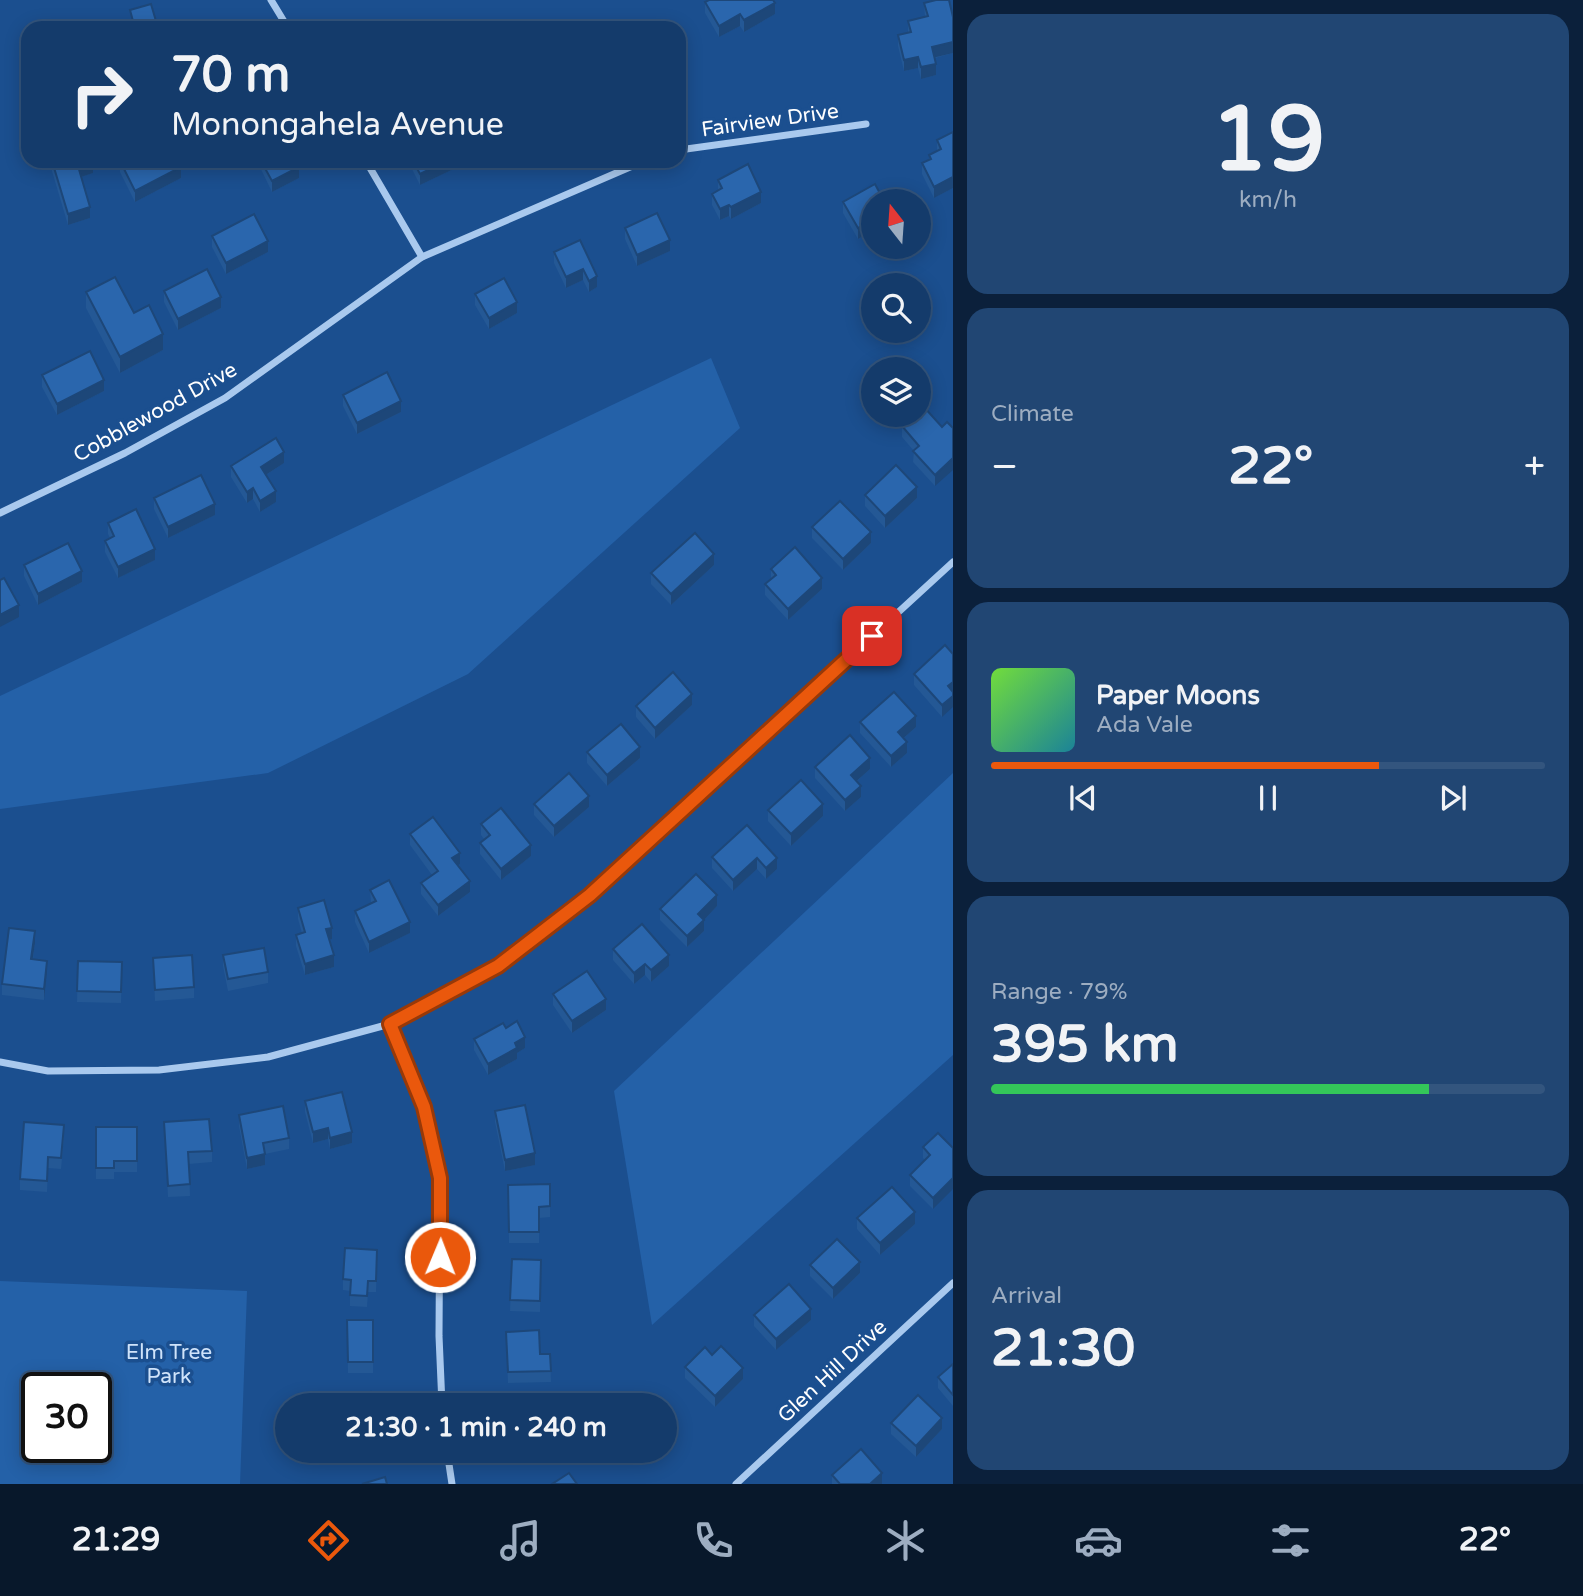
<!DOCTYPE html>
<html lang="en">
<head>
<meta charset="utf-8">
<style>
  body { margin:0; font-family:"Varela Round",sans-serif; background:#214673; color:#f1f3f6; height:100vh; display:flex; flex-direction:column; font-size:26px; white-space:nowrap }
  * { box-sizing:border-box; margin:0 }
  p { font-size:23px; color:#9dadc1 }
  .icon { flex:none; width:38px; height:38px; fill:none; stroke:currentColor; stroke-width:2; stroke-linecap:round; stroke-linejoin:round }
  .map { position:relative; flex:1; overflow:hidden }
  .details { display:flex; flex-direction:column; gap:14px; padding:14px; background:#0b203b; width:630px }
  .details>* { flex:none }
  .hud { position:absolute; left:21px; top:21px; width:665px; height:147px; border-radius:21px; box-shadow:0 4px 18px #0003,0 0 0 2px #33557e; background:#143b6b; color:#f1f3f6; overflow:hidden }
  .needle { width:46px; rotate:343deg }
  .tools { position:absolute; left:861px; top:189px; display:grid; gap:14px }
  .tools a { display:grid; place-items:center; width:70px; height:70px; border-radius:50%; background:#143b6b; box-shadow:0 4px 18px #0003,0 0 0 2px #33557e; font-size:35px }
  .speed { position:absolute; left:21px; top:1372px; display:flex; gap:14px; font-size:35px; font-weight:700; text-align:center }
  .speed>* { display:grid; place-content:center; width:91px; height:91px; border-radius:50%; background:#143b6b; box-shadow:0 4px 18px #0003,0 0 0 2px #33557e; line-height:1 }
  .speed .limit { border:4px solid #111; border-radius:10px; background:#fff; color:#111 }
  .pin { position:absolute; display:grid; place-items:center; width:60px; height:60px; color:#fff; margin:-30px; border-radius:14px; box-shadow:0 4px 10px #0006 }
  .me { position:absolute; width:77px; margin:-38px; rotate:1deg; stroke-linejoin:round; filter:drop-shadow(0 0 5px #0008) }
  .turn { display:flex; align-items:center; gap:24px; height:147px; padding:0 35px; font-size:32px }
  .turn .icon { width:91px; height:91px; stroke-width:2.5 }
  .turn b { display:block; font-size:49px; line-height:60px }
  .big { font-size:52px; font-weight:800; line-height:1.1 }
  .details .widget { flex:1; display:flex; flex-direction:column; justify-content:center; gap:10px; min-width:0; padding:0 24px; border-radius:21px; background:#214673 }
  .details .dial { align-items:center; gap:0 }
  .dial b { font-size:91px; line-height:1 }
  .song { display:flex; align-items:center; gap:21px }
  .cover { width:84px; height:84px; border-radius:10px; background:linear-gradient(135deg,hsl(100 70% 55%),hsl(190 70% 35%)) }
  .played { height:7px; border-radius:4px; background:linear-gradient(90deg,#ea580c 70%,#33557e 70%) }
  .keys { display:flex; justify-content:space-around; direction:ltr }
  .heat { display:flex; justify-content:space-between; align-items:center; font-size:38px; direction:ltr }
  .charge { height:10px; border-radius:5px; background:linear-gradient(90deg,#34c759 79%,#33557e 0) }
  .trip { position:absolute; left:275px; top:1393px; width:402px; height:70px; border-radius:35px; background:#143b6b; box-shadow:0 4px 18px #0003,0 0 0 2px #33557e; font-weight:800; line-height:70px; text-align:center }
  .tab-bar { display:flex; height:112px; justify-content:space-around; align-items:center; background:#08182b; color:#9dadc1 }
  .tab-bar .icon { width:49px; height:49px }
  .tab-bar .active { color:#ea580c }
  .tab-bar b { font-size:32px; color:#f1f3f6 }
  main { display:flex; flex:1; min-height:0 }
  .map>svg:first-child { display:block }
  .green { fill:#2461a8; fill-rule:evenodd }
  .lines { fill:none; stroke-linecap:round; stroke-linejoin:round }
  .street { stroke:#a9c9ee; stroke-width:7 }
  .wall { fill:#245895 }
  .shaded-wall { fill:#1d4779 }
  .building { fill:#2a66ad; stroke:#1d4779; stroke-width:2 }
  .route-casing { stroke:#983908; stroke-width:18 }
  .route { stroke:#ea580c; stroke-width:12 }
  .labels { text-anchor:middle; stroke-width:7; stroke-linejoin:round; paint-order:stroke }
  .street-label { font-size:21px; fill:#fff; stroke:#1b4f8f }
  .park-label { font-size:21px; fill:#cfe3fa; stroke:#1b4f8f }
</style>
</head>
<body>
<main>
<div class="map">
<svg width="953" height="1484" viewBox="0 0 953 1484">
  <rect width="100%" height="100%" fill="#1b4f8f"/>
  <g class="green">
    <path d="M711 358 740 428 468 674 268 773 0 809V696Z"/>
    <path d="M953 773V1055L652 1325 614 1091Z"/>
    <path d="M0 1281 247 1291 240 1484H0ZM37 1388H96V1447H37Z"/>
  </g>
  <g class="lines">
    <g class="street">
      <path d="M271 0 288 28"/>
      <path d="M679 150 866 124"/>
      <path d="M366 161 422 257"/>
      <path d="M0 513 125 453 225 398 422 257 644 161"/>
      <path d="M390 1024 424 1106 440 1178 439 1336 442 1405"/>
      <path d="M0 1062 48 1071 159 1070 268 1057 390 1024 498 966 590 895 953 562"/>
      <path d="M447 1451 452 1484"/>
      <path d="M736 1484 953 1283"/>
    </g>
  </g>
  <g class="wall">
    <path d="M705 2 775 14 744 32 740 26 719 37 705 13Z"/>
    <path d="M924 3 953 53 935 58 936 75 921 79 918 68 904 71 898 46V35L908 32V21L925 17Z"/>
    <path d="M953 132V188L934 198 922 174V163L929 159V155L937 151V140Z"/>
    <path d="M52 161 93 173 81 177 90 218 68 225 52 171Z"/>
    <path d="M120 161 181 178 135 202 120 172Z"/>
    <path d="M257 161H296L299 178 272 192Z"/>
    <path d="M408 161H462V165L420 185Z"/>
    <path d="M718 180 761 203 731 219 729 216 720 220 712 205V194L718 191Z"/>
    <path d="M873 201V230L858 239 843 213V202Z"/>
    <path d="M625 228 670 251 637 266 625 239Z"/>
    <path d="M212 236 268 252 226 274 212 247Z"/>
    <path d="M554 252 597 276V287L589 292 583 280 566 288 554 263Z"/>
    <path d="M164 291 221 308 178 330 164 302Z"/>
    <path d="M86 292 134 313 163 350 120 373 86 308Z"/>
    <path d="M475 294 517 313 489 329 475 305Z"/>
    <path d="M42 375 104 391 57 415 42 387Z"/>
    <path d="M343 395 401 412 357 434 343 406Z"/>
    <path d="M902 426 942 427 935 486 913 462 914 451 902 437Z"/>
    <path d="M284 463 266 475 276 502 260 512 253 499 247 503 231 477V466Z"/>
    <path d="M865 495 917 498 885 528 865 506Z"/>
    <path d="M154 498 215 515 168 538 154 509Z"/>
    <path d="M108 523 155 560 118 578 105 552V541L110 538 108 534Z"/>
    <path d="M812 527 871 543 843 570 812 538Z"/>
    <path d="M24 565 82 582 38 605 24 576Z"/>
    <path d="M714 565 671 605 651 584V573Z"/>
    <path d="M771 569 822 589 788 620 765 595V584L771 579Z"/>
    <path d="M953 654 942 717 914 685V674Z"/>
    <path d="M692 705 655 739 636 717V706Z"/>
    <path d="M860 722 916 727 904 738 907 753 891 767 860 733Z"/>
    <path d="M587 752 640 758 607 786 587 763Z"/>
    <path d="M815 767 870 769 857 781 861 797 845 811 815 778Z"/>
    <path d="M534 804 589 807 554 837 534 815Z"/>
    <path d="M768 810 823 816 791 846 768 821Z"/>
    <path d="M481 824 531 856 501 880 480 854V843L484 839 481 835Z"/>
    <path d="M747 825 777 869 766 879 757 869 733 891 712 868V857Z"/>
    <path d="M410 834 460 864 458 865 470 892 438 916 421 894V883L432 875 410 845Z"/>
    <path d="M370 890 410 933 369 953 355 922V911L371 903Z"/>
    <path d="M717 906 704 920V931L687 947 660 920V909Z"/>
    <path d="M298 908 332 939H329L334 967 305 975 296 946V935L302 933 298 919Z"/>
    <path d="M35 943 33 959 47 972 44 1000 2 995V984Z"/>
    <path d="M613 949 669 966 651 982 645 975 634 984 613 960Z"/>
    <path d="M223 955 268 972V983L228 991 223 966Z"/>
    <path d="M153 958 194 987V998L155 1001Z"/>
    <path d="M78 961 122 962 121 1003 77 1002Z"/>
    <path d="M553 994 606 1010 572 1033 553 1005Z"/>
    <path d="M474 1039 525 1048 517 1053V1059L488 1075 474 1050Z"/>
    <path d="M305 1101 352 1143 330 1149 328 1139 313 1143 305 1112Z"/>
    <path d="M495 1111 535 1165 505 1171 495 1122Z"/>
    <path d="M239 1115 289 1138V1149L265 1154V1165L247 1169 239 1126Z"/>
    <path d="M164 1122 212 1151V1162L189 1164 190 1196 168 1197Z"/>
    <path d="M96 1127H137V1172H114V1179H96Z"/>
    <path d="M938 1133 933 1209 910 1186V1175L925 1160 923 1158V1147Z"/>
    <path d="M64 1136 61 1169 48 1168 47 1192 20 1190V1179Z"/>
    <path d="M550 1184V1217L539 1218V1243H509L508 1185Z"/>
    <path d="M857 1218 915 1224 880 1255 857 1229Z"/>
    <path d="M512 1259 541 1260 540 1312 510 1311Z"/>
    <path d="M377 1261 376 1292H368L367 1307 350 1306V1291L343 1290V1279Z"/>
    <path d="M810 1265 860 1273 833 1299 810 1276Z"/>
    <path d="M754 1315 811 1320 776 1350 754 1326Z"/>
    <path d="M347 1320H373V1373H348Z"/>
    <path d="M506 1332 540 1354H550L551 1382 508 1383Z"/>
    <path d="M712 1355 743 1379 715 1407 685 1378V1367Z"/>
    <path d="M953 1364V1406L938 1388V1377Z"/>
    <path d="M891 1423 942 1429 916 1457 891 1434Z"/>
    <path d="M520 1451H553V1458L521 1463Z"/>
    <path d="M832 1475 882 1484H832Z"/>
  </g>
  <g class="shaded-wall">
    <path d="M775 3V14L744 32V20Z"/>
    <path d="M740 14V26L719 37V26Z"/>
    <path d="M953 42V53L932 58V47Z"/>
    <path d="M918 57V68L904 71V60Z"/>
    <path d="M936 64V75L921 79V67Z"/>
    <path d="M447 161H462V165L420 185V174Z"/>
    <path d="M93 162V173L78 178V166Z"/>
    <path d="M181 167V178L135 202V191Z"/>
    <path d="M299 167V178L272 192V181Z"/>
    <path d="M953 177V188L934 198V187Z"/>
    <path d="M761 192V203L731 219V207Z"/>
    <path d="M729 205V216L720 220V209Z"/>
    <path d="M90 207V218L68 225V214Z"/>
    <path d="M873 219V230L858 239V228Z"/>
    <path d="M670 240V251L637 266V255Z"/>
    <path d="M268 241V252L226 274V263Z"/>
    <path d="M583 269V280L566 288V277Z"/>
    <path d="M597 276V287L589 292V281Z"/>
    <path d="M221 297V308L178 330V319Z"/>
    <path d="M517 302V313L489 329V318Z"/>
    <path d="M163 334V350L120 373V357Z"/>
    <path d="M104 380V391L57 415V404Z"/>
    <path d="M401 401V412L357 434V423Z"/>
    <path d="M284 452V463L261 478V467Z"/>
    <path d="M953 458V470L935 486V475Z"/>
    <path d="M917 487V498L885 528V516Z"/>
    <path d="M253 488V499L247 503V492Z"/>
    <path d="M276 491V502L260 512V501Z"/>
    <path d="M215 504V515L168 538V527Z"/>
    <path d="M871 532V543L843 570V559Z"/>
    <path d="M155 549V560L118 578V567Z"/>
    <path d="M714 554V565L671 605V594Z"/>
    <path d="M82 571V582L38 605V594Z"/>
    <path d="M822 578V589L788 620V609Z"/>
    <path d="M19 605V617L0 627V615Z"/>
    <path d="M953 682V693L948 686Z"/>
    <path d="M692 694V705L655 739V728Z"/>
    <path d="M953 696V707L942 717V705Z"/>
    <path d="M916 716V727L898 743V732Z"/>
    <path d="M907 742V753L891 767V756Z"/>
    <path d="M640 747V758L607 786V775Z"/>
    <path d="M870 758V769L851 786V775Z"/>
    <path d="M861 786V797L845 811V800Z"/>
    <path d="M589 796V807L554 837V826Z"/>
    <path d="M823 804V816L791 846V834Z"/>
    <path d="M531 845V856L501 880V869Z"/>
    <path d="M460 853V864L452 869V858Z"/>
    <path d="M757 858V869L733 891V880Z"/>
    <path d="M777 858V869L766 879V868Z"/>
    <path d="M470 881V892L438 916V905Z"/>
    <path d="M717 895V906L704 920V931L687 947V936L698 914Z"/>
    <path d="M410 922V933L369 953V942Z"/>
    <path d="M332 928V939L326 940V929Z"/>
    <path d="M35 931V943L31 970V959Z"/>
    <path d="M334 955V967L305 975V964Z"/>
    <path d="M669 955V966L651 982V970Z"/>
    <path d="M47 961V972L44 1000V989Z"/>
    <path d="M645 964V975L634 984V973Z"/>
    <path d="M606 999V1010L572 1033V1021Z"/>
    <path d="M525 1037V1048L517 1053V1059L488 1075V1064L515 1043Z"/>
    <path d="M328 1128V1139L313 1143V1132Z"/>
    <path d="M352 1132V1143L330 1149V1138Z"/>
    <path d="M535 1153V1165L505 1171V1160Z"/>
    <path d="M265 1154V1165L247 1169V1158Z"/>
    <path d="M953 1178V1189L933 1209V1198Z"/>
    <path d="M915 1212V1224L880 1255V1243Z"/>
    <path d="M860 1262V1273L833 1299V1288Z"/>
    <path d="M811 1309V1320L776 1350V1339Z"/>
    <path d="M743 1368V1379L715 1407V1396Z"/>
    <path d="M942 1418V1429L916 1457V1446Z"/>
    <path d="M882 1473V1484H870Z"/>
  </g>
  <g class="building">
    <path d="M709 0H773L775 3 744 20 740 14 719 26 705 2Z"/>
    <path d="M936 0H949L953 17V42L932 47 936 64 921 67 918 57 904 60 898 35 911 32 908 21 928 16 924 3Z"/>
    <path d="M151 4 158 28H114L113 26 133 21 130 10Z"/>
    <path d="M953 132V177L934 187 922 163 931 159 929 155 941 149 937 140Z"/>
    <path d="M52 161H92L93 162 78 166 90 207 68 214Z"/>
    <path d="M120 161H178L181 167 135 191Z"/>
    <path d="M261 161H296L299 167 272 181Z"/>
    <path d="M413 161H447L420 174Z"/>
    <path d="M748 164 761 192 731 207 729 205 720 209 712 194 722 188 718 180Z"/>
    <path d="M875 184 884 201H873V219L858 228 843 202Z"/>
    <path d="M657 213 670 240 637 255 625 228Z"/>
    <path d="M254 214 268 241 226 263 212 236Z"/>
    <path d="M580 240 597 276 589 281 583 269 566 277 554 252Z"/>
    <path d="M207 269 221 297 178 319 164 291Z"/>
    <path d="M115 277 134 313 149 305 163 334 120 357 86 292Z"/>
    <path d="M504 278 517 302 489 318 475 294Z"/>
    <path d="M90 351 104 380 57 404 42 375Z"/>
    <path d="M387 372 401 401 357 423 343 395Z"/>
    <path d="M923 406 942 427 947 422 953 428V458L935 475 913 451 919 446 902 426 914 415H919V410Z"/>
    <path d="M276 438 284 452 261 467 276 491 260 501 253 488 247 492 231 466Z"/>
    <path d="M896 465 917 487 885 516 865 495Z"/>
    <path d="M201 475 215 504 168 527 154 498Z"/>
    <path d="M840 501 871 532 843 559 812 527Z"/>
    <path d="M136 509 155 549 118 567 105 541 114 536 108 523Z"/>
    <path d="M695 533 714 554 671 594 651 573Z"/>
    <path d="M68 543 82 571 38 594 24 565Z"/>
    <path d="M795 547 822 578 788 609 765 584 776 575 771 569Z"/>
    <path d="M4 578 19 605 0 615V580Z"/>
    <path d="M945 645 953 654V682L948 686 953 692V696L942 705 914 674Z"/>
    <path d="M673 672 692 694 655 728 636 706Z"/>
    <path d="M894 692 916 716 898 732 907 742 891 756 860 722Z"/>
    <path d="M621 724 640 747 607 775 587 752Z"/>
    <path d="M850 735 870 758 851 775 861 786 845 800 815 767Z"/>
    <path d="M569 773 589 796 554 826 534 804Z"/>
    <path d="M801 780 823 804 791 834 768 810Z"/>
    <path d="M501 808 531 845 501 869 480 843 490 835 481 824Z"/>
    <path d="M433 817 460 853 452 858 470 881 438 905 421 883 438 871 410 834Z"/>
    <path d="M747 825 777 858 766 868 757 858 733 880 712 857Z"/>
    <path d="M696 874 717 895 698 914 704 920 687 936 660 909Z"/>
    <path d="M389 880 410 922 369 942 355 911 376 901 370 890Z"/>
    <path d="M324 900 332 928 326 929 334 955 305 964 296 935 305 932 298 908Z"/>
    <path d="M642 924 669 955 651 970 645 964 634 973 613 949Z"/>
    <path d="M9 928 35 931 31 959 47 961 44 989 2 984Z"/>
    <path d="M264 948 268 972 228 979 223 955Z"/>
    <path d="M192 955 194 987 155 990 153 958Z"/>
    <path d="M78 961 122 962 121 992 77 991Z"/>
    <path d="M587 971 606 999 572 1021 553 994Z"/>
    <path d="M517 1021 525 1037 515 1043 517 1048 488 1064 474 1039 503 1023 506 1028Z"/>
    <path d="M342 1092 352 1132 330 1138 328 1128 313 1132 305 1101Z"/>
    <path d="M525 1105 535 1153 505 1160 495 1111Z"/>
    <path d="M283 1106 289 1138 263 1143 265 1154 247 1158 239 1115Z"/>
    <path d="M209 1119 212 1151 188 1152 190 1184 168 1186 164 1122Z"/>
    <path d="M24 1122 64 1125 61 1158 48 1157 47 1181 20 1179Z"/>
    <path d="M96 1127H137V1161H114V1168H96Z"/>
    <path d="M938 1133 953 1148V1178L933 1198 910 1175 930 1155 923 1147Z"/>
    <path d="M550 1184V1206L539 1207V1232H509L508 1185Z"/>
    <path d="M892 1187 915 1212 880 1243 857 1218Z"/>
    <path d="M837 1239 860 1262 833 1288 810 1265Z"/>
    <path d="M345 1248 377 1250 376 1281H368L367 1296 350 1295 351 1280 343 1279Z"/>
    <path d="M512 1259 541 1260 540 1301 510 1300Z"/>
    <path d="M789 1284 811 1309 776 1339 754 1315Z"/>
    <path d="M347 1320H373V1362H348Z"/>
    <path d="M539 1330 540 1354H550L551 1371 508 1372 506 1332Z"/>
    <path d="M721 1346 743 1368 715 1396 685 1367 705 1347 712 1355Z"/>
    <path d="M953 1364V1395L938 1377Z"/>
    <path d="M371 1392 372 1405H342L341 1396Z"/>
    <path d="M918 1395 942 1418 916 1446 891 1423Z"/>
    <path d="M861 1449 882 1473 870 1484H840L832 1475Z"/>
    <path d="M569 1473 577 1484H552Z"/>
    <path d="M385 1477 387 1484H362Z"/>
  </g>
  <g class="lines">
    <g class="route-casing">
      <path id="route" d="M440 1257V1178L424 1107 390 1024 498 966 590 895 872 636"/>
    </g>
    <use href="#route" class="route"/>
  </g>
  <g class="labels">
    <g class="street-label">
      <text transform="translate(770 120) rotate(-8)" y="7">Fairview Drive</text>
      <text transform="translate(155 412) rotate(-29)" y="7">Cobblewood Drive</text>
      <text transform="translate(832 1371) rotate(-43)" y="7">Glen Hill Drive</text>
    </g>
    <g class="park-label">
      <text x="169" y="1359">Elm Tree<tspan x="169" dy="24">Park</tspan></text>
    </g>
  </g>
</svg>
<div class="tools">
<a><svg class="needle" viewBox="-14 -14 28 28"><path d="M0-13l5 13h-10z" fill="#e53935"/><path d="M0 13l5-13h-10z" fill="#9dadc1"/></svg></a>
<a><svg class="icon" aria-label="search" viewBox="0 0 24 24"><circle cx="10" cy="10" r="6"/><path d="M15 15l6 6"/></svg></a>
<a><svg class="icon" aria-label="layers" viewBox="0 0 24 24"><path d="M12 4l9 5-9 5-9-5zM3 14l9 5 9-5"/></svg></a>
</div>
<div class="speed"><div class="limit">30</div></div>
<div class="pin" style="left:872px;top:636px;background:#d93025"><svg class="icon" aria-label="arrive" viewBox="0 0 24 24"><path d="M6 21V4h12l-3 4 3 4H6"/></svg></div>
<svg class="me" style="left:440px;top:1257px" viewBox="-20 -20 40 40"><circle r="17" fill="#ea580c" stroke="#fff" stroke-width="3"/><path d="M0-11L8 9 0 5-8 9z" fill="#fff"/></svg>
<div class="trip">21:30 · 1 min · 240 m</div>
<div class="hud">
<div class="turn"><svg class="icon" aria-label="right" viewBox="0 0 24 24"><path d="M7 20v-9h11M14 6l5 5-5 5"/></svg><div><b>70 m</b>Monongahela Avenue</div></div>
</div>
</div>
<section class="details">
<div class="widget dial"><b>19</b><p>km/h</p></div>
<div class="widget"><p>Climate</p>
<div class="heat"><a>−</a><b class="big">22°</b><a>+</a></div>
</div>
<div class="widget">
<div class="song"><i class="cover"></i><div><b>Paper Moons</b><p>Ada Vale</p></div></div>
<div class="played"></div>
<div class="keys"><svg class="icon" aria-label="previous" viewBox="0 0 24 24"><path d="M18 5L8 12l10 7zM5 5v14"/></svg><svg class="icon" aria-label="pause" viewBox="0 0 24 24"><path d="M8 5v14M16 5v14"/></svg><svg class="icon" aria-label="next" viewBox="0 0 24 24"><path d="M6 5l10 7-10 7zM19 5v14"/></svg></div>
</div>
<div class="widget"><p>Range · 79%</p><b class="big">395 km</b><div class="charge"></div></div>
<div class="widget"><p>Arrival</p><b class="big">21:30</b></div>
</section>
</main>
<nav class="tab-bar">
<b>21:29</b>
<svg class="icon active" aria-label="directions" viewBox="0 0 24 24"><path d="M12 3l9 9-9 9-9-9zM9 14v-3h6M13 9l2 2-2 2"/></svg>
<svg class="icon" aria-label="music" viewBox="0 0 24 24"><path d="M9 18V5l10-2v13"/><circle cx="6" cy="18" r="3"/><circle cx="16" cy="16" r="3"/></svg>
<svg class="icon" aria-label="phone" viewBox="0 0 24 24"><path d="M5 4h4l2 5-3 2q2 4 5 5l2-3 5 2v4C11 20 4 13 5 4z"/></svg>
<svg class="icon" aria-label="climate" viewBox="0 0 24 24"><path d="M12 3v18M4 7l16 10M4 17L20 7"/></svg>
<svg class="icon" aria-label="car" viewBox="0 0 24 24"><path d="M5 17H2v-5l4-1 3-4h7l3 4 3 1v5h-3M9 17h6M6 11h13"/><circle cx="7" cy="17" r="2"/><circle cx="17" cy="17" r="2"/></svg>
<svg class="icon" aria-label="filters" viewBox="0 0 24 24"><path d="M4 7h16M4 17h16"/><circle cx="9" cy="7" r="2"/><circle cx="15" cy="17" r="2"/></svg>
<b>22°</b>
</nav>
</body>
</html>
